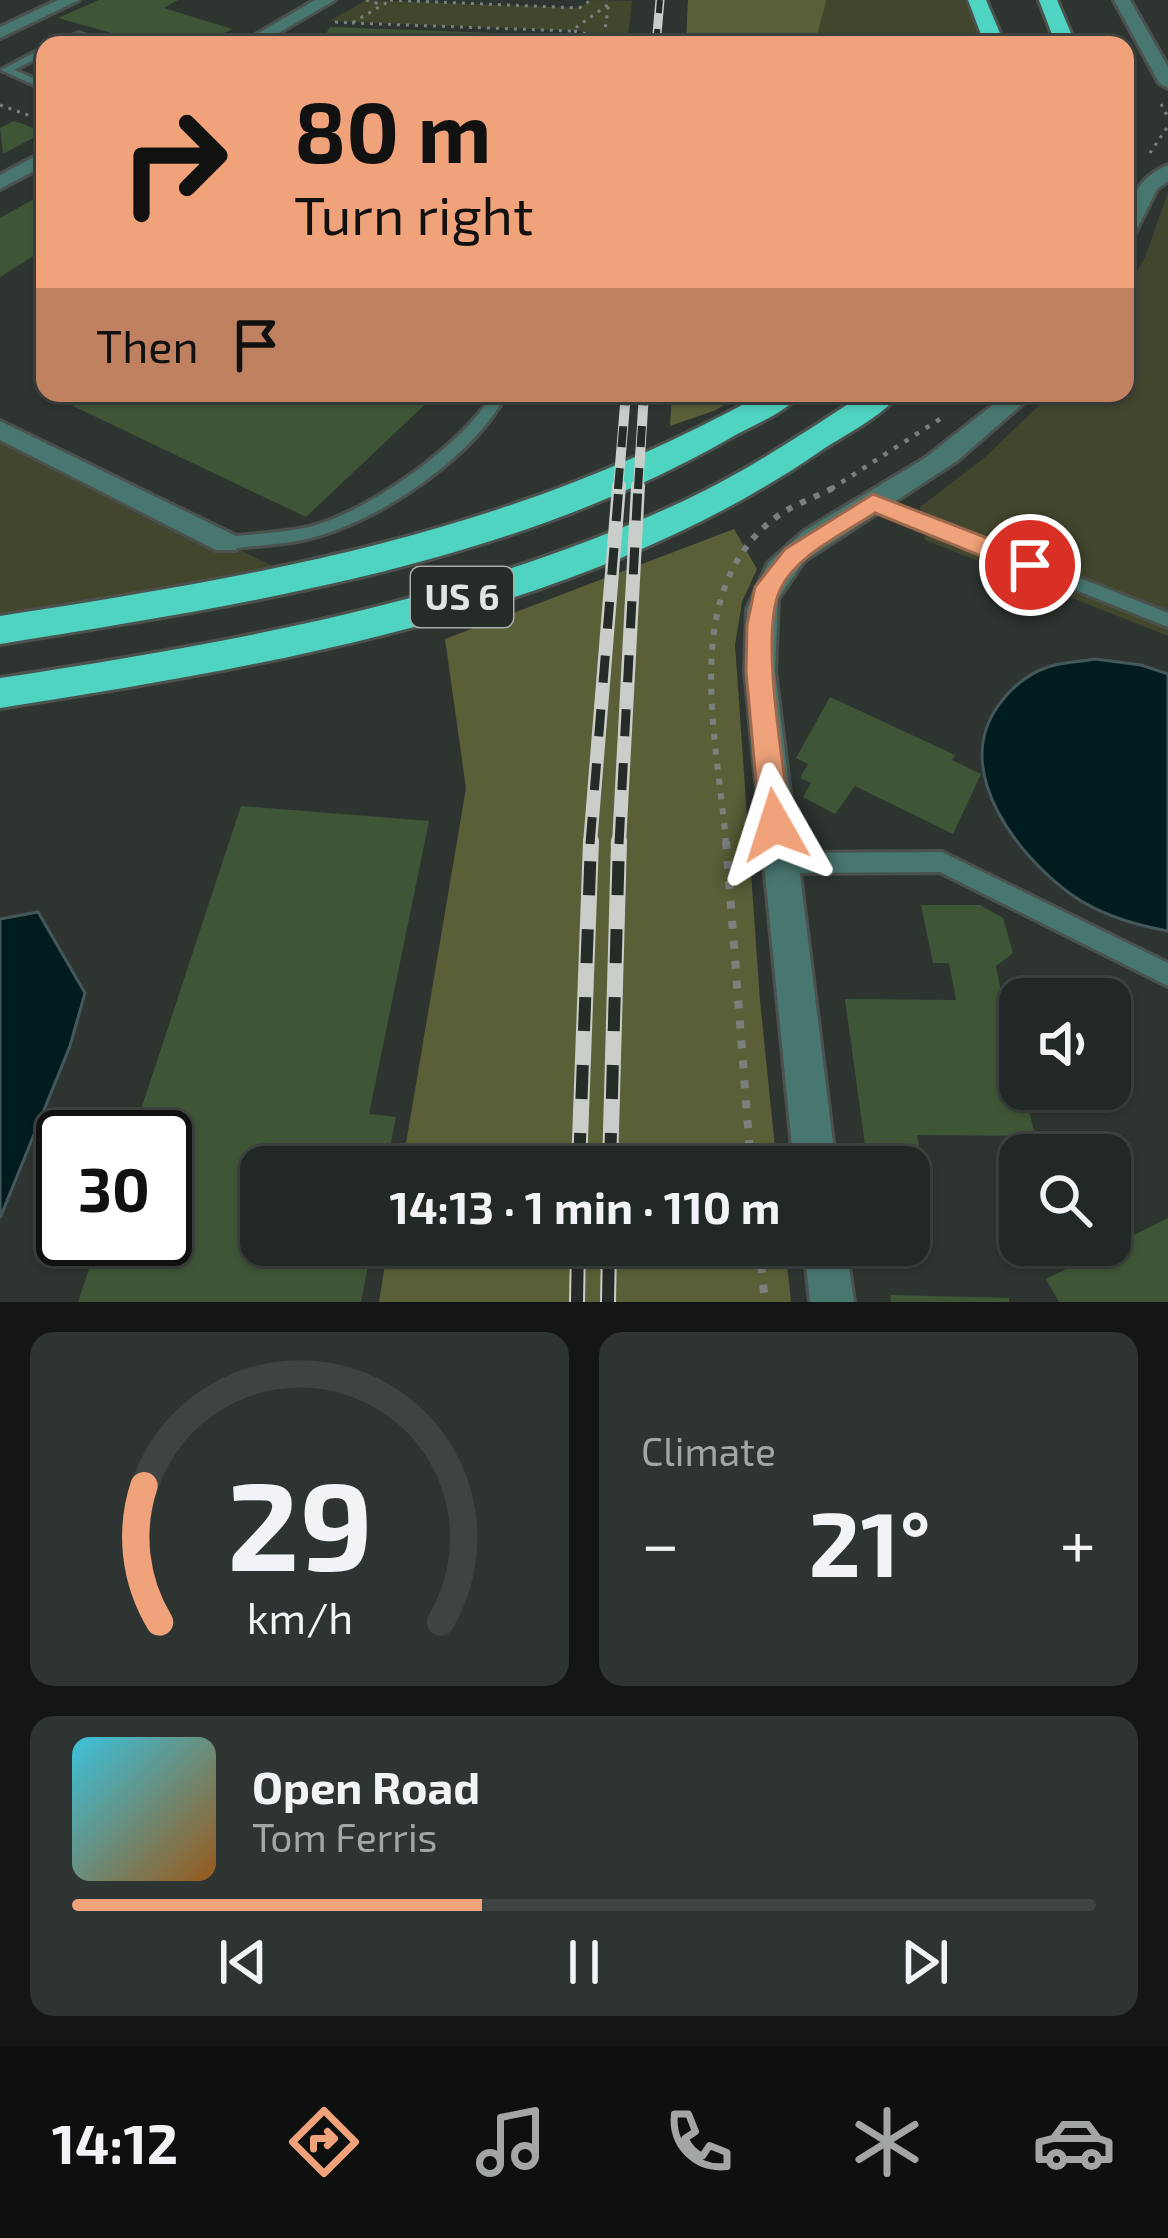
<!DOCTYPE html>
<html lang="en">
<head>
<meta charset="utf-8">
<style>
  body { margin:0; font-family:"Exo 2",sans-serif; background:#2e3432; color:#f1f3f6; height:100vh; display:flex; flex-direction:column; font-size:45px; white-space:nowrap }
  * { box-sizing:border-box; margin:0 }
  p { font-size:39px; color:#a2a6a7 }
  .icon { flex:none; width:66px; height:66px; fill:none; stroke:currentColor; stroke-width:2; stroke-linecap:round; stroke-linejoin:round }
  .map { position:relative; height:1302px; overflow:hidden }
  .drawer { display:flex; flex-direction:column; gap:30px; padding:30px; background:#131614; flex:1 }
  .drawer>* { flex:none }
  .banner { position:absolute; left:36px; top:36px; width:1098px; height:366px; border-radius:24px; box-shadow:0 3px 9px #0004,0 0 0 3px #3f4442; background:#f0a27a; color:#111; overflow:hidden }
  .buttons { position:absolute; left:999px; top:978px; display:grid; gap:24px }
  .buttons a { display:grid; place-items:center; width:132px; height:132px; border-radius:24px; background:#222825; box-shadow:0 3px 9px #0004,0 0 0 3px #3f4442; font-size:60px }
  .speed { position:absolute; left:36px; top:1110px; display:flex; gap:24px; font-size:60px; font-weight:700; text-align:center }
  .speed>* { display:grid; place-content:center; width:156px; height:156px; border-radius:50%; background:#222825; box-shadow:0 3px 9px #0004,0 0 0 3px #3f4442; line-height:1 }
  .speed .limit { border:6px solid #111; border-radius:18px; background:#fff; color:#111 }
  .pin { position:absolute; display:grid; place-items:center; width:102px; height:102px; color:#fff; margin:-51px; border:6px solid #fff; border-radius:50%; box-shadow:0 3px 12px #0007 }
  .me { position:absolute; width:132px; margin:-66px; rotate:354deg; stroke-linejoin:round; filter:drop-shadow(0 0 9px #0008) }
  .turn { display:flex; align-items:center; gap:42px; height:252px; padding:0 60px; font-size:54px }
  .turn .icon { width:156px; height:156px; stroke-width:2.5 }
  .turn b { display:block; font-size:84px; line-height:102px }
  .then { display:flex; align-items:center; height:114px; padding:0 60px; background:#0003; gap:24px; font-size:45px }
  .big { font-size:90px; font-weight:700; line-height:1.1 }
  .drawer .card { flex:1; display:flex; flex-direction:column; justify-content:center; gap:18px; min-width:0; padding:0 42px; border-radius:24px; background:#2e3432 }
  .drawer .dial { align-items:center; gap:0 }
  .dial svg { height:312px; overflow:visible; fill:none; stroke:#3f4442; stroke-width:7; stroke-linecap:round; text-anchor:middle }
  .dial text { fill:#f1f3f6; stroke:none }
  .song { display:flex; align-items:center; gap:36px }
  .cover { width:144px; height:144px; border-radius:18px; background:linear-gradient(135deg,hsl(190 70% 55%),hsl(30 70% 35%)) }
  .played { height:12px; border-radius:6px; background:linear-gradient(90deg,#f0a27a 40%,#3f4442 40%) }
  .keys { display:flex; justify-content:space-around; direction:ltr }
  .heat { display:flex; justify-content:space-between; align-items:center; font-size:66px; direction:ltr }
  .drawer .tiles { flex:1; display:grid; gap:30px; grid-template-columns:1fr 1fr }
  .card:last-child { grid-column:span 2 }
  .trip { position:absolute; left:240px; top:1146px; width:690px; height:120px; border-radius:24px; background:#222825; box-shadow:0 3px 9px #0004,0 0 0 3px #3f4442; font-weight:700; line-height:120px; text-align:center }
  .menu { display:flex; height:192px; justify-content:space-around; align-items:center; background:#0e100f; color:#a2a6a7 }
  .menu .icon { width:84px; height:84px }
  .menu .on { color:#f0a27a }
  .menu b { font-size:54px; color:#f1f3f6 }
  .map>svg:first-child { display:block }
  .green { fill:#42462d }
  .forest { fill:#5a5f38 }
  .water { fill:#001c1f; stroke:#44585a; stroke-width:3 }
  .building { fill:#3f5636 }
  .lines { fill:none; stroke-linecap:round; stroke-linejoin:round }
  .service-casing { stroke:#4b514d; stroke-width:6 }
  .minor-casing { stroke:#4b514d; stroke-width:6 }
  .motorway-casing { stroke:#4b514d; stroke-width:6 }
  .path-far3 { stroke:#7b807d; stroke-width:3; stroke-dasharray:3 6; stroke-linecap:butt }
  .path-far2 { stroke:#7b807d; stroke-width:4.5; stroke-dasharray:4.5 8; stroke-linecap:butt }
  .path-far1 { stroke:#7b807d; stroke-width:6; stroke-dasharray:6 9; stroke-linecap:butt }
  .path { stroke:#7b807d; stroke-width:8; stroke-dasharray:8 12; stroke-linecap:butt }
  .service { fill:#48776f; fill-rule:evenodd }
  .minor { fill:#48776f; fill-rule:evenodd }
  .motorway { fill:#4fd4c1; fill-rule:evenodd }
  .rail-far3-casing { stroke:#cacecb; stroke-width:9 }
  .rail-far2-casing { stroke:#cacecb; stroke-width:10 }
  .rail-far1-casing { stroke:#cacecb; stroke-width:14 }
  .rail-casing { stroke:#cacecb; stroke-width:16 }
  .rail-far3 { stroke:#252b27; stroke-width:6; stroke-dasharray:16; stroke-linecap:butt }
  .rail-far2 { stroke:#252b27; stroke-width:8; stroke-dasharray:21; stroke-linecap:butt }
  .rail-far1 { stroke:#252b27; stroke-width:9; stroke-dasharray:27; stroke-linecap:butt }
  .rail { stroke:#252b27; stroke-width:12; stroke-dasharray:34; stroke-linecap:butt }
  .route { fill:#f0a27a; stroke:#9c694f; stroke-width:3 }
  .labels { text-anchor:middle; stroke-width:12; stroke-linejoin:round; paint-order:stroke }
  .shield { fill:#252b27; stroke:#a9adaa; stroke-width:3 }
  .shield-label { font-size:36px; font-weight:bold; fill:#e1e5e2 }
</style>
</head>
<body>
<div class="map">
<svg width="1168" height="1302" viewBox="0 0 1168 1302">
  <rect width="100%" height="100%" fill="#2e3531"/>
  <g class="green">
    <path d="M366 0 579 8 591 0 632 1 627 45H603L604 37 581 31 330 21Z"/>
    <path d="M688 0H966L984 45H686Z"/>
    <path d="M1168 192V636L925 540 920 507 983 459 1052 393H1125V295L1146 255Z"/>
    <path d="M0 429 300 580 0 630Z"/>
  </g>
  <g class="forest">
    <path d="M688 0H826V2L814 45H686Z"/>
    <path d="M672 393H743L716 410 670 426Z"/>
    <path d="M734 529 757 569 742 602 735 645 760 1001 777 1167H402L466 788 445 639Z"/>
    <path d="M388 1245H785L791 1302H379Z"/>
  </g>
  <g class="water">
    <path d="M1095 659 1141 665 1168 674V931C1135 925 1100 915 1072 895 1019 857 951 772 998 706 1011 688 1027 674 1048 667 1062 662 1080 662 1095 659Z"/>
    <path d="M38 912 85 993 70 1046 0 1218V919Z"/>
  </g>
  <g class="building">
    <path d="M99 0H178L164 8 232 29 201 45H154L58 18Z"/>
    <path d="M330 27 576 36 575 45H319Z"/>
    <path d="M14 121 44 132 3 154 0 128Z"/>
    <path d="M45 193V249L0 277V218Z"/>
    <path d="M91 393H437L306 517 73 406Z"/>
    <path d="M830 697 955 755 952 760 981 774 953 834 855 786 835 814 803 797 811 783 800 778 808 764 796 758Z"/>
    <path d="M241 806 429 821 369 1114 396 1117 386 1167H261V1245H372L361 1302H78L99 1239H165V1137H132Z"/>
    <path d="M921 905H980L1003 918 1013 953 996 966 1020 1089H1024L1035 1136 917 1135 930 1209H909V1167H868L845 999 956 1000 949 963H933Z"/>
    <path d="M1168 1218V1302H1059L1046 1279Z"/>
    <path d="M890 1295 1009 1298V1302H891Z"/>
  </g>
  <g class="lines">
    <g class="service-casing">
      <g id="service">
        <path d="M79 33 108 43 109 45C98 45 85 39 75 41 65 43 59 45 49 45Z"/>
        <path d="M45 47V54L14 70 45 83V90L1 70Z"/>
        <path d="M493 393H507C475 455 385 517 318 536 288 545 257 545 226 549L218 543 226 537C253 534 282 533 309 527 366 513 465 444 493 393Z"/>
        <path d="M873 496 1168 613V627L867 506 865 502 867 498Z"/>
        <path d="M942 852 1168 963V986L940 872 779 873 772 870 769 863 772 856 779 853Z"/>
      </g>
    </g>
    <g class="minor-casing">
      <g id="minor">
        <path d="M58 0H79L0 38V27Z"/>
        <path d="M315 0H335L258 45H238Z"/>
        <path d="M1114 0H1130L1168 67V88L1159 83Z"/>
        <path d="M45 151V165L0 189V175Z"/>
        <path d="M1168 165V181L1157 189 1132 239 1125 241C1125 208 1135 178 1168 165Z"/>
        <path d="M1008 393H1035L957 461 804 561 778 599 775 671 836 1167H794L745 671 747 609 768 563 804 531 925 458Z"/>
        <path d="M0 421 236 536 240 543 236 550H216L0 440Z"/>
        <path d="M804 1245H846L854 1302H810Z"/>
      </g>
    </g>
    <g class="motorway-casing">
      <g id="motorway">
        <path d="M968 0H986L1005 45H985Z"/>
        <path d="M1039 0H1057L1076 45H1056Z"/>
        <path d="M764 393H801C786 413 753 425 732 437 512 564 248 604 0 644V616C277 573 515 532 764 393Z"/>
        <path d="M865 393H900C882 417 844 435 819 452 587 612 274 665 0 708V678C229 643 456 603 668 508 738 477 801 435 865 393Z"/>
      </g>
    </g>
    <g class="path-far3">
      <path d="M366 0 383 5"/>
      <path d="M390 0 579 8 591 0"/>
      <path d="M335 22 352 23 391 0"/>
      <path d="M352 23 571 31 609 4"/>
      <path d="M574 31 604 38"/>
      <path d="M603 45 609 1"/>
      <path d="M1161 104 1168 117"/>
      <path d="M0 105 45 121"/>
      <path d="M1150 153 1168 126"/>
    </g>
    <path class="path-far2" d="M831 489 940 419"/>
    <path class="path-far1" d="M726 844C718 739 677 588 779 515 796 503 818 497 836 486"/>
    <g class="path">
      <path d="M726 841 751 1167"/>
      <path d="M759 1245 765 1302"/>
    </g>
    <use href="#service" class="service"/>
    <use href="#minor" class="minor"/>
    <use href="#motorway" class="motorway"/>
    <g class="rail-far3-casing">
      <path id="rail-far3" d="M656 45 660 0"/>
    </g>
    <g class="rail-far2-casing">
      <g id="rail-far2">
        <path d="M618 489 626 393"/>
        <path d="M638 489 644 393"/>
      </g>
    </g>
    <g class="rail-far1-casing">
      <g id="rail-far1">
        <path d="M590 844 619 486"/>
        <path d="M619 844 638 486"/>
      </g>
    </g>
    <g class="rail-casing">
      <g id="rail">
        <path d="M579 1167 591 841"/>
        <path d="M610 1167 619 841"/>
        <path d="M577 1302 578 1245"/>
        <path d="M608 1302 609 1245"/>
      </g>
    </g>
    <use href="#rail-far3" class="rail-far3"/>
    <use href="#rail-far2" class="rail-far2"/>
    <use href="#rail-far1" class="rail-far1"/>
    <use href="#rail" class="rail"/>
  </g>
  <path class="route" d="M873 494 1039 558 1043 565 1039 572H1021L875 513C845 533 796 555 780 590 759 636 785 771 791 825L786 835 775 839 764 835 760 825 746 671 747 625 755 587 785 549Z"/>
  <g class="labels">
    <rect class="shield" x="411" y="567" width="102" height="60" rx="9"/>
    <g class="shield-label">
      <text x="462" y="610">US 6</text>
    </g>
  </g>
</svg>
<div class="buttons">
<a><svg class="icon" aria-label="sound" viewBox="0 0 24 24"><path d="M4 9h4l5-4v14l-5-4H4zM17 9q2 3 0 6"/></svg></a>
<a><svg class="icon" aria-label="search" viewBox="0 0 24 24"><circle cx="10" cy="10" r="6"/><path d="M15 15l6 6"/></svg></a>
</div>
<div class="speed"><div class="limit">30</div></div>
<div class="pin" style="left:1030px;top:565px;background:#d93025"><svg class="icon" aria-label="arrive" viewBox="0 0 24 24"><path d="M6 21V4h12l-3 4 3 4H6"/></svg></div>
<svg class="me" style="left:775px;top:825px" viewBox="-20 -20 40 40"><path d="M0-17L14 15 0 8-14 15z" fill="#f0a27a" stroke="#fff" stroke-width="4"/></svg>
<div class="trip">14:13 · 1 min · 110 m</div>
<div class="banner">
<div class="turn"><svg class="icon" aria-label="right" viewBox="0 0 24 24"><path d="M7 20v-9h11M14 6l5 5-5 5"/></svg><div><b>80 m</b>Turn right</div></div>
<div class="then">Then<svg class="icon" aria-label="arrive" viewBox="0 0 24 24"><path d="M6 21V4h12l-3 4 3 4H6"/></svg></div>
</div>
</div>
<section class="drawer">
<div class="tiles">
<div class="card dial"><svg viewBox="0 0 100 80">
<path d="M14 69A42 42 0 1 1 86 69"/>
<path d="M14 69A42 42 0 0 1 10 34" stroke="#f0a27a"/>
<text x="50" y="56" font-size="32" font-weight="700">29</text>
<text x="50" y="72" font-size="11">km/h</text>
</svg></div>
<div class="card"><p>Climate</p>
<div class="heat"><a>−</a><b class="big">21°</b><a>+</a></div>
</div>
<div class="card">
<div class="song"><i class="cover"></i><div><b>Open Road</b><p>Tom Ferris</p></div></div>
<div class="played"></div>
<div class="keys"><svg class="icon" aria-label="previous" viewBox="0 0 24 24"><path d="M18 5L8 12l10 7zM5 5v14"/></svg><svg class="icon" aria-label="pause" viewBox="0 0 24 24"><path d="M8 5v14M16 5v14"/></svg><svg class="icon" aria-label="next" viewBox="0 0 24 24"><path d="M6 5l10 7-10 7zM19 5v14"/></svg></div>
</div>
</div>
</section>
<nav class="menu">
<b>14:12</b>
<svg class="icon on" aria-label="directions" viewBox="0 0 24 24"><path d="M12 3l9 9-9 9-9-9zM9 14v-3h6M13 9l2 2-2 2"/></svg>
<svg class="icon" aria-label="music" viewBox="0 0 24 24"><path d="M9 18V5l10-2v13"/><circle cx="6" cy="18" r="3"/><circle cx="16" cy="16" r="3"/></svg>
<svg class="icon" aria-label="phone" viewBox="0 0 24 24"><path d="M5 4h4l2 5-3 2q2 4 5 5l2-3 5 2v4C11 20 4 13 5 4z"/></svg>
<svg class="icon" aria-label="climate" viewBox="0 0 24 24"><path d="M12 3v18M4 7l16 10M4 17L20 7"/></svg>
<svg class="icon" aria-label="car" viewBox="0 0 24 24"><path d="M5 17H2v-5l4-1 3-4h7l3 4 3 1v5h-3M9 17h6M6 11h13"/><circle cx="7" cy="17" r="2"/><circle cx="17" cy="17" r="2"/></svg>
</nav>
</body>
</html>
